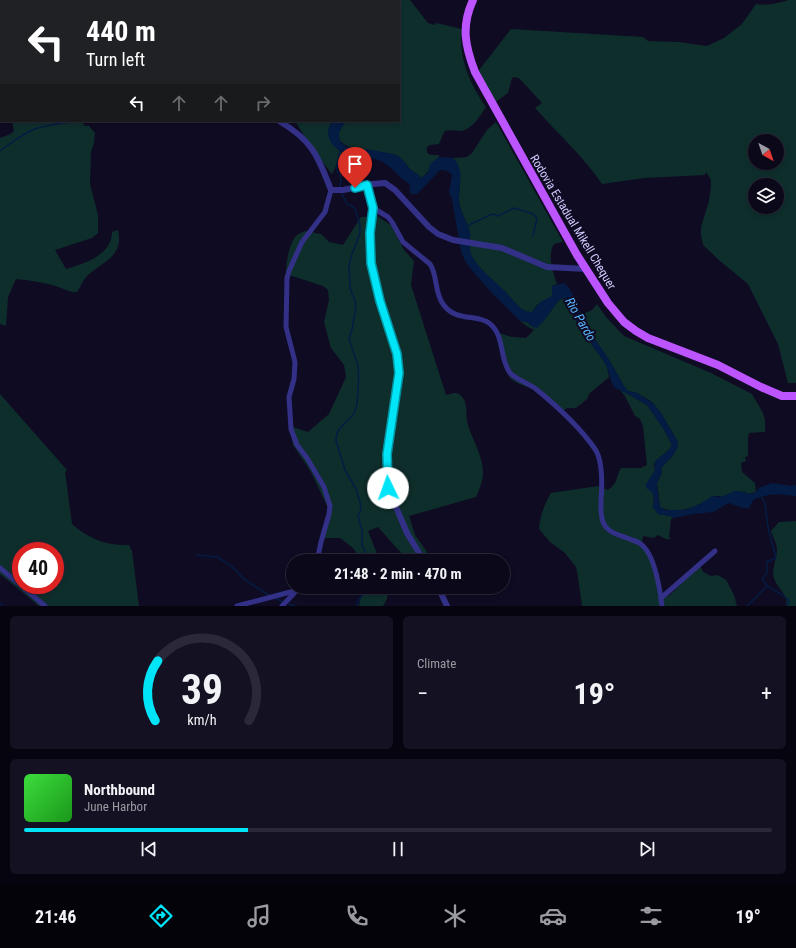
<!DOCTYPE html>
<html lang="en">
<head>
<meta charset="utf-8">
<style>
  body { margin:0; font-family:"Roboto Condensed",sans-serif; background:#141123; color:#f1f3f6; height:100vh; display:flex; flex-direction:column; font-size:15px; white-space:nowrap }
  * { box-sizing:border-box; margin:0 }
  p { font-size:13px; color:#9a9aa2 }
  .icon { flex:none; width:22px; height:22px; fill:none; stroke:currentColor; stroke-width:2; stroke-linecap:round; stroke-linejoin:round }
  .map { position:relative; height:606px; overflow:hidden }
  .panel { display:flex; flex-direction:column; gap:10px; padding:10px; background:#06040e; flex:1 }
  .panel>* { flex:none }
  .top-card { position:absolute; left:0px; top:0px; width:400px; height:122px; box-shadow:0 2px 6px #0003,0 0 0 1px #2b2939; background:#202124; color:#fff; overflow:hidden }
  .needle { width:26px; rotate:140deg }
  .fabs { position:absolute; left:748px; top:134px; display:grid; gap:8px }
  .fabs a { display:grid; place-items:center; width:36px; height:36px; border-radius:50%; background:#0b081a; box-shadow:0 2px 6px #0003,0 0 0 1px #2b2939; font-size:20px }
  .speed { position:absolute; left:12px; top:542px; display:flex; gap:8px; font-size:20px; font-weight:700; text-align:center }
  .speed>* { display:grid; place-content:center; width:52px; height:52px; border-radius:50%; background:#0b081a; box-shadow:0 2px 6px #0003,0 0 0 1px #2b2939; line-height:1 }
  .speed .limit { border:6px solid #d22; background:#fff; color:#111 }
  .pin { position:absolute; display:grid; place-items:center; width:34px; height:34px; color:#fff; margin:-41px -17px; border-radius:50% 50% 50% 0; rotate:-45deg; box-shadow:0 0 4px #0007 }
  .pin .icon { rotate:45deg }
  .me { position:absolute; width:44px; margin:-22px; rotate:357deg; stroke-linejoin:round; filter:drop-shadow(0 0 3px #0008) }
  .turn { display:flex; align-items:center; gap:14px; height:84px; padding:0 20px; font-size:18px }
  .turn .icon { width:52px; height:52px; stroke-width:2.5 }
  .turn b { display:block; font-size:28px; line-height:34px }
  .lanes { display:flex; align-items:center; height:38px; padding:0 20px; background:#0003; justify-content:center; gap:20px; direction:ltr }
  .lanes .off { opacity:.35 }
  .big { font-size:30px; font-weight:700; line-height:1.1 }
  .panel .card { flex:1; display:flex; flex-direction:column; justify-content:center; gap:6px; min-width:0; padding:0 14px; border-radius:6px; background:#141123 }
  .panel .dial { align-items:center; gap:0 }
  .dial svg { height:104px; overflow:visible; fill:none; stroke:#2b2939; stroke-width:7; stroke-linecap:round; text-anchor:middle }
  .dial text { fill:#f1f3f6; stroke:none }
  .song { display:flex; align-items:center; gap:12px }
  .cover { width:48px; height:48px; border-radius:6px; background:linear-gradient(135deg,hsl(120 70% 55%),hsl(120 70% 35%)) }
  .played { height:4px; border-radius:2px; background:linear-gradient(90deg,#00e4f8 30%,#2b2939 30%) }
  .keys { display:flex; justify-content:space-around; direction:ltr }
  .heat { display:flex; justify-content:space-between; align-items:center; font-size:22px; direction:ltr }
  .panel .tiles { flex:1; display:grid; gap:10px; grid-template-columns:1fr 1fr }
  .card:last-child { grid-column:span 2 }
  .trip { position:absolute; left:286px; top:554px; width:224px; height:40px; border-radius:20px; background:#0b081a; box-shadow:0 2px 6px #0003,0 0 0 1px #2b2939; font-weight:700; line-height:40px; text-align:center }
  .menu { display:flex; height:64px; justify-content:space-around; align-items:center; background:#04030a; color:#9a9aa2 }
  .menu .icon { width:28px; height:28px }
  .menu .selected { color:#00e4f8 }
  .menu b { font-size:18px; color:#f1f3f6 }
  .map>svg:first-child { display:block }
  .green { fill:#0e2e2c; fill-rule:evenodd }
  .water { fill:#041c43 }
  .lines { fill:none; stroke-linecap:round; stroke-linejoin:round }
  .stream { stroke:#041c43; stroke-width:1.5 }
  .river { stroke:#041c43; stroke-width:8 }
  .minor { stroke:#333187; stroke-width:5 }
  .tertiary { stroke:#333187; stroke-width:6 }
  .primary { stroke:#bc54ff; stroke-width:8 }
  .route-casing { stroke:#0094a1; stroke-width:10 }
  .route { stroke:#00e4f8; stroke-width:7 }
  .labels { text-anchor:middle; stroke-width:4; stroke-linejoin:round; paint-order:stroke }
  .street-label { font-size:12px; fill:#d2cdff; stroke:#0f0b23 }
  .water-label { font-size:13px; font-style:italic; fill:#5bb6ff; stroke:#0f0b23 }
</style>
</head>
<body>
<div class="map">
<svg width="796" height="606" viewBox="0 0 796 606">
  <rect width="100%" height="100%" fill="#0f0b23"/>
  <g class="green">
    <path d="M374 0H410L428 23 434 25 436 23 462 29C458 58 470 84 486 107 480 116 472 130 460 131 454 131 450 129 444 132L439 144 430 145 427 147C425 156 432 155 439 155V157C431 162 430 173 421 178 418 174 415 173 411 170 406 165 403 158 396 155 379 149 318 154 346 121H399V1H373Z"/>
    <path d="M789 0H796V383H788L778 344 748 284 720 261 703 245 701 235V227L709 201 711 186V180L706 172 705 175 644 178 602 184C583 156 558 134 535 108L542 103 520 79 515 77 512 78 508 93 493 104 476 74 511 29 643 37 648 41 679 42 707 46 724 38 742 24 756 4C767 6 777 3 789 0ZM755 141H777V163H755ZM755 185H777V207H755Z"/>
    <path d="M12 121H81L85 126H89L95 133 94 143 91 152 90 184 98 215V233L92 238 55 250 66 269C84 264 112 255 112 232L118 230C119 235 120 241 118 246 114 260 97 266 87 276 82 281 81 287 77 292 70 293 65 289 58 287 48 283 28 280 16 279L8 297 6 326 0 324V138C4 136 11 135 14 131Z"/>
    <path d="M295 121H333C323 131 331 147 343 152L332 174 313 150Z"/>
    <path d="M496 122 563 242 554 244C547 256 553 272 557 284L552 286V296L537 305 532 312C521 313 513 299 506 293 496 282 477 268 471 255 468 247 471 241 470 234 468 222 459 211 459 199 459 186 464 169 453 158L467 157 472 153 487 130Z"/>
    <path d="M377 216 391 225 404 250 414 261 411 285 446 395C451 394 456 391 460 395 468 401 466 412 467 421 471 439 483 454 483 473 483 481 479 490 476 497L409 516 415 535 427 552V558L425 561H406L403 555 378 527 368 531 380 561H363L352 547 340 538H322L329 510 311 472 293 445 290 426 308 432 329 414 346 377 344 365 331 348 324 322 329 300 328 290 323 286 286 274C286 263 289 244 296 236 298 234 302 232 305 231L321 234 329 242 343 245 361 217Z"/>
    <path d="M563 298 572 306 575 319 583 333 603 360 607 367 609 377 589 394 587 399 581 404 576 408H567L560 413C552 406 544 397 535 391 528 386 515 384 510 378 507 374 497 338 496 332L512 337 526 338 534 330 525 325 520 321 527 322 533 327 544 320 559 300Z"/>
    <path d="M597 304 606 317 624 336 711 373 752 394 763 413 765 420V432L749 433 748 438V456L745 457 746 461 741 463 742 472 755 483 756 492 749 494C742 489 733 493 725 496 721 497 720 496 716 496 712 496 706 501 702 503 690 509 673 514 660 507L657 483 661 475 662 467 673 455 677 448 678 442 661 413 652 402 637 393 628 391 624 386 608 358 586 328 581 315 592 310Z"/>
    <path d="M619 389 647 405 663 428 672 445C668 453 659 456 654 464L655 470 646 485 653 493 654 505 658 514 670 516 673 518 671 519 669 537 671 539H666L658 535 654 538 643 536 642 542 649 557 662 599 670 595 700 565 703 572 711 576 718 575 726 580 734 595 737 606H582L578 577 576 567 565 553 550 542 539 529C540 516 544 505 551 493L598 486 608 490C619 482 615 478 621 468H641L647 465 643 426 640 419 635 416 625 396Z"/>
    <path d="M0 394 67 470 65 472 72 524C89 539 107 546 129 545L132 551 139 606H39L0 574ZM21 551H55V585H21Z"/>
    <path d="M796 521V606H786C789 594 777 589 774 578 771 572 777 557 777 550 777 544 773 537 771 531L779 522Z"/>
    <path d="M363 587H389L387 599 383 606H359Z"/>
  </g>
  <path class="water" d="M333 121H346L339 132C338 150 353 147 365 149 373 150 389 153 396 155 403 158 406 165 411 170 415 173 418 174 421 178L428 173 430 164 439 157 453 158C465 169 459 184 459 198 458 210 468 222 470 233 471 241 468 247 471 254 477 268 496 282 506 292 513 299 521 313 532 312L540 302 552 296V286L564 283 569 288 577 302 584 323 608 358 624 386 628 391 637 393 654 404 661 413 678 442 677 448 673 455 662 467 661 475 657 483V486L660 507 665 510H685L700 504 712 496 721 497 735 491H739L752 494 756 492 759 488 772 483 792 486 796 485V496L778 494 768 495 754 499 749 508H743L729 503 713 512 693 514 673 518 670 516 658 514 652 506C657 499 653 491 646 488V484L655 470V461L668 451 672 445 663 428 647 405 630 395 615 388 612 384 607 367 603 360 577 324 572 306 563 298 559 300 542 323 537 328 533 327 527 322 520 321 492 293 470 268 464 259 461 251 452 199 449 192 452 175C449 171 445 170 440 170L417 194H411C409 189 410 184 409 179 407 173 400 166 395 162 390 159 383 160 377 159 361 157 335 156 329 138 327 131 329 126 333 121Z"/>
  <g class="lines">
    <g class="stream">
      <path d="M0 151C11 143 22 134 35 129 49 124 65 123 79 121"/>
      <path d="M340 189 341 177 337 171V166L340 150"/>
      <path d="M341 192 347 204 352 206 355 209 360 226V233L352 254 349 265 350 288 355 301 356 307 352 329 349 339C352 347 354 355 357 362 360 368 358 406 355 411 350 423 335 426 336 441L345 470 356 489 360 502 361 510 358 516 362 530V545L370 561"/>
      <path d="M467 226 488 216 493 214 498 216 514 208 533 214 537 218 533 236"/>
      <path d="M762 497 765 504 768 527 776 558 767 562V573C766 574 764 576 763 578 761 586 784 593 789 601L787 606"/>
      <path d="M197 555 217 557 222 560 231 566 244 579 270 596"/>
      <path d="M275 598 283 602"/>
      <path d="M0 603 3 606"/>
      <path d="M289 604 295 606"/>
      <path d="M357 606C357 598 366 595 366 587"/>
      <path d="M747 606 767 586"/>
    </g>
    <path class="river" d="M379 156C395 161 402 179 418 183"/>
    <g class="minor">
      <path d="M373 208 388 217 392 222 403 242 430 264C438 276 434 292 443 304 455 322 477 314 489 323 505 335 499 358 510 373 517 380 528 383 536 389 558 407 579 426 595 449 603 461 602 487 601 500 601 508 600 517 604 524 609 534 623 536 632 540 636 541 640 543 643 546 655 557 660 590 662 606"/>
      <path d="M317 561 321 542 329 514 330 506 324 487 307 458 297 445 291 429 289 397 294 379 295 362 286 327 287 278 289 271 302 242 325 212 331 190"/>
      <path d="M0 568 45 606"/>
      <path d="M661 598 715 551"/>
      <path d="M237 606 298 590"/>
      <path d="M282 606 300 587"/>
    </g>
    <g class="tertiary">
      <path d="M258 1 259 0"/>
      <path d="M279 121C312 140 318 156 331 190H343L373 184 385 183 395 190 429 227 438 234 453 240 502 248 547 267 587 269"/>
      <path d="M367 185 373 208 370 233 371 263 380 301 397 354 399 373 387 454 388 488 407 533 424 561"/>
      <path d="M438 587 447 606"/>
    </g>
    <path class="primary" d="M473 0C461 26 465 46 475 72L577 255 608 303 624 322 636 331 648 338 718 365 761 387 782 396H796"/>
  </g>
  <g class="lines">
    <g class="route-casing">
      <path id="route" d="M355 188 367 185 373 208 370 233 371 263 380 301 397 354 399 373 387 454 388 488"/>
    </g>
    <use href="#route" class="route"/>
  </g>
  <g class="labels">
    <g class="street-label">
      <text transform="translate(573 222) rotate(59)" y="4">Rodovia Estadual Mikell Chequer</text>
    </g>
    <g class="water-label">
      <text transform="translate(581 319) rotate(60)" y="5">Rio Pardo</text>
    </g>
  </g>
</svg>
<div class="fabs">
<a><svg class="needle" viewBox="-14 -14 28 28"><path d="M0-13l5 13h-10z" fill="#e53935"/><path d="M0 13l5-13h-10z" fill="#9a9aa2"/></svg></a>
<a><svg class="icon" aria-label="layers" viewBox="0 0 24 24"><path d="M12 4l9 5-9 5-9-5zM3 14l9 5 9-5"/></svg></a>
</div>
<div class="speed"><div class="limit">40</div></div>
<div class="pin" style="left:355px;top:188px;background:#d93025"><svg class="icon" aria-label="arrive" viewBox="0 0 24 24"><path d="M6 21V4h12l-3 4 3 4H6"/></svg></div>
<svg class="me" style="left:388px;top:488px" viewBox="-20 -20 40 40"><circle r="19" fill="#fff"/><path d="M0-13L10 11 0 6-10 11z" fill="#00e4f8"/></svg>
<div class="trip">21:48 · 2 min · 470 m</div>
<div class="top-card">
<div class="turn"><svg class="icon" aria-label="left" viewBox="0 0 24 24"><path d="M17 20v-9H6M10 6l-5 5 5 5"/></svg><div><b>440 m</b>Turn left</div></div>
<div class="lanes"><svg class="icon" aria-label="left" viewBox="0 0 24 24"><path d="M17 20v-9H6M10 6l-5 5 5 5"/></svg><svg class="icon off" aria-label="ahead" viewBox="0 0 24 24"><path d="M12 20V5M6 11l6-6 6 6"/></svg><svg class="icon off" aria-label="ahead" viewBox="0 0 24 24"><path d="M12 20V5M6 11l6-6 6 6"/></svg><svg class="icon off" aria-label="right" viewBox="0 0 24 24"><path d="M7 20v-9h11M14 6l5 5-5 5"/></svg></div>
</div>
</div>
<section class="panel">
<div class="tiles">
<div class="card dial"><svg viewBox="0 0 100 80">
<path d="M14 69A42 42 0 1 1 86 69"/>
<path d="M14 69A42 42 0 0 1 16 23" stroke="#00e4f8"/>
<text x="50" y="56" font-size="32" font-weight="700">39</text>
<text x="50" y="72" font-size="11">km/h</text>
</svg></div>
<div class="card"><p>Climate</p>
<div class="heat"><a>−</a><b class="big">19°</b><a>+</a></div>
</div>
<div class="card">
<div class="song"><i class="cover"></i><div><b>Northbound</b><p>June Harbor</p></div></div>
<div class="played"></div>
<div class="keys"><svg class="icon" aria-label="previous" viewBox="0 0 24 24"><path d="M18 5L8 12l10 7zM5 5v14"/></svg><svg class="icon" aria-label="pause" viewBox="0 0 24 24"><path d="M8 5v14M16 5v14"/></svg><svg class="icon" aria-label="next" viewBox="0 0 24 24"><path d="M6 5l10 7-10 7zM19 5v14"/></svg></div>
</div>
</div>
</section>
<nav class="menu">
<b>21:46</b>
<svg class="icon selected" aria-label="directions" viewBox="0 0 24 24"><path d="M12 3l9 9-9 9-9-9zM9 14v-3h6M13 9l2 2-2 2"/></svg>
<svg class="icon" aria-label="music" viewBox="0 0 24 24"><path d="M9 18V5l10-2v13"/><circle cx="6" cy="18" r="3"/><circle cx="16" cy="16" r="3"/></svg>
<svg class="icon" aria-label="phone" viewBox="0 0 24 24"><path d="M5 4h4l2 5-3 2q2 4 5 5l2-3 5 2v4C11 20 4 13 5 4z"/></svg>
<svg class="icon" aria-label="climate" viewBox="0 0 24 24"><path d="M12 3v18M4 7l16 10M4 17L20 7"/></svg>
<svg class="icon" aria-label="car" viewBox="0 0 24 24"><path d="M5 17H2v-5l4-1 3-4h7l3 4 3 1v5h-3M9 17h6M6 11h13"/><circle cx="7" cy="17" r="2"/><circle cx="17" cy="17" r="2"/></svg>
<svg class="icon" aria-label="filters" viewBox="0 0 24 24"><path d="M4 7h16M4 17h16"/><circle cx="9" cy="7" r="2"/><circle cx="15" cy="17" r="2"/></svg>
<b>19°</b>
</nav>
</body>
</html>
